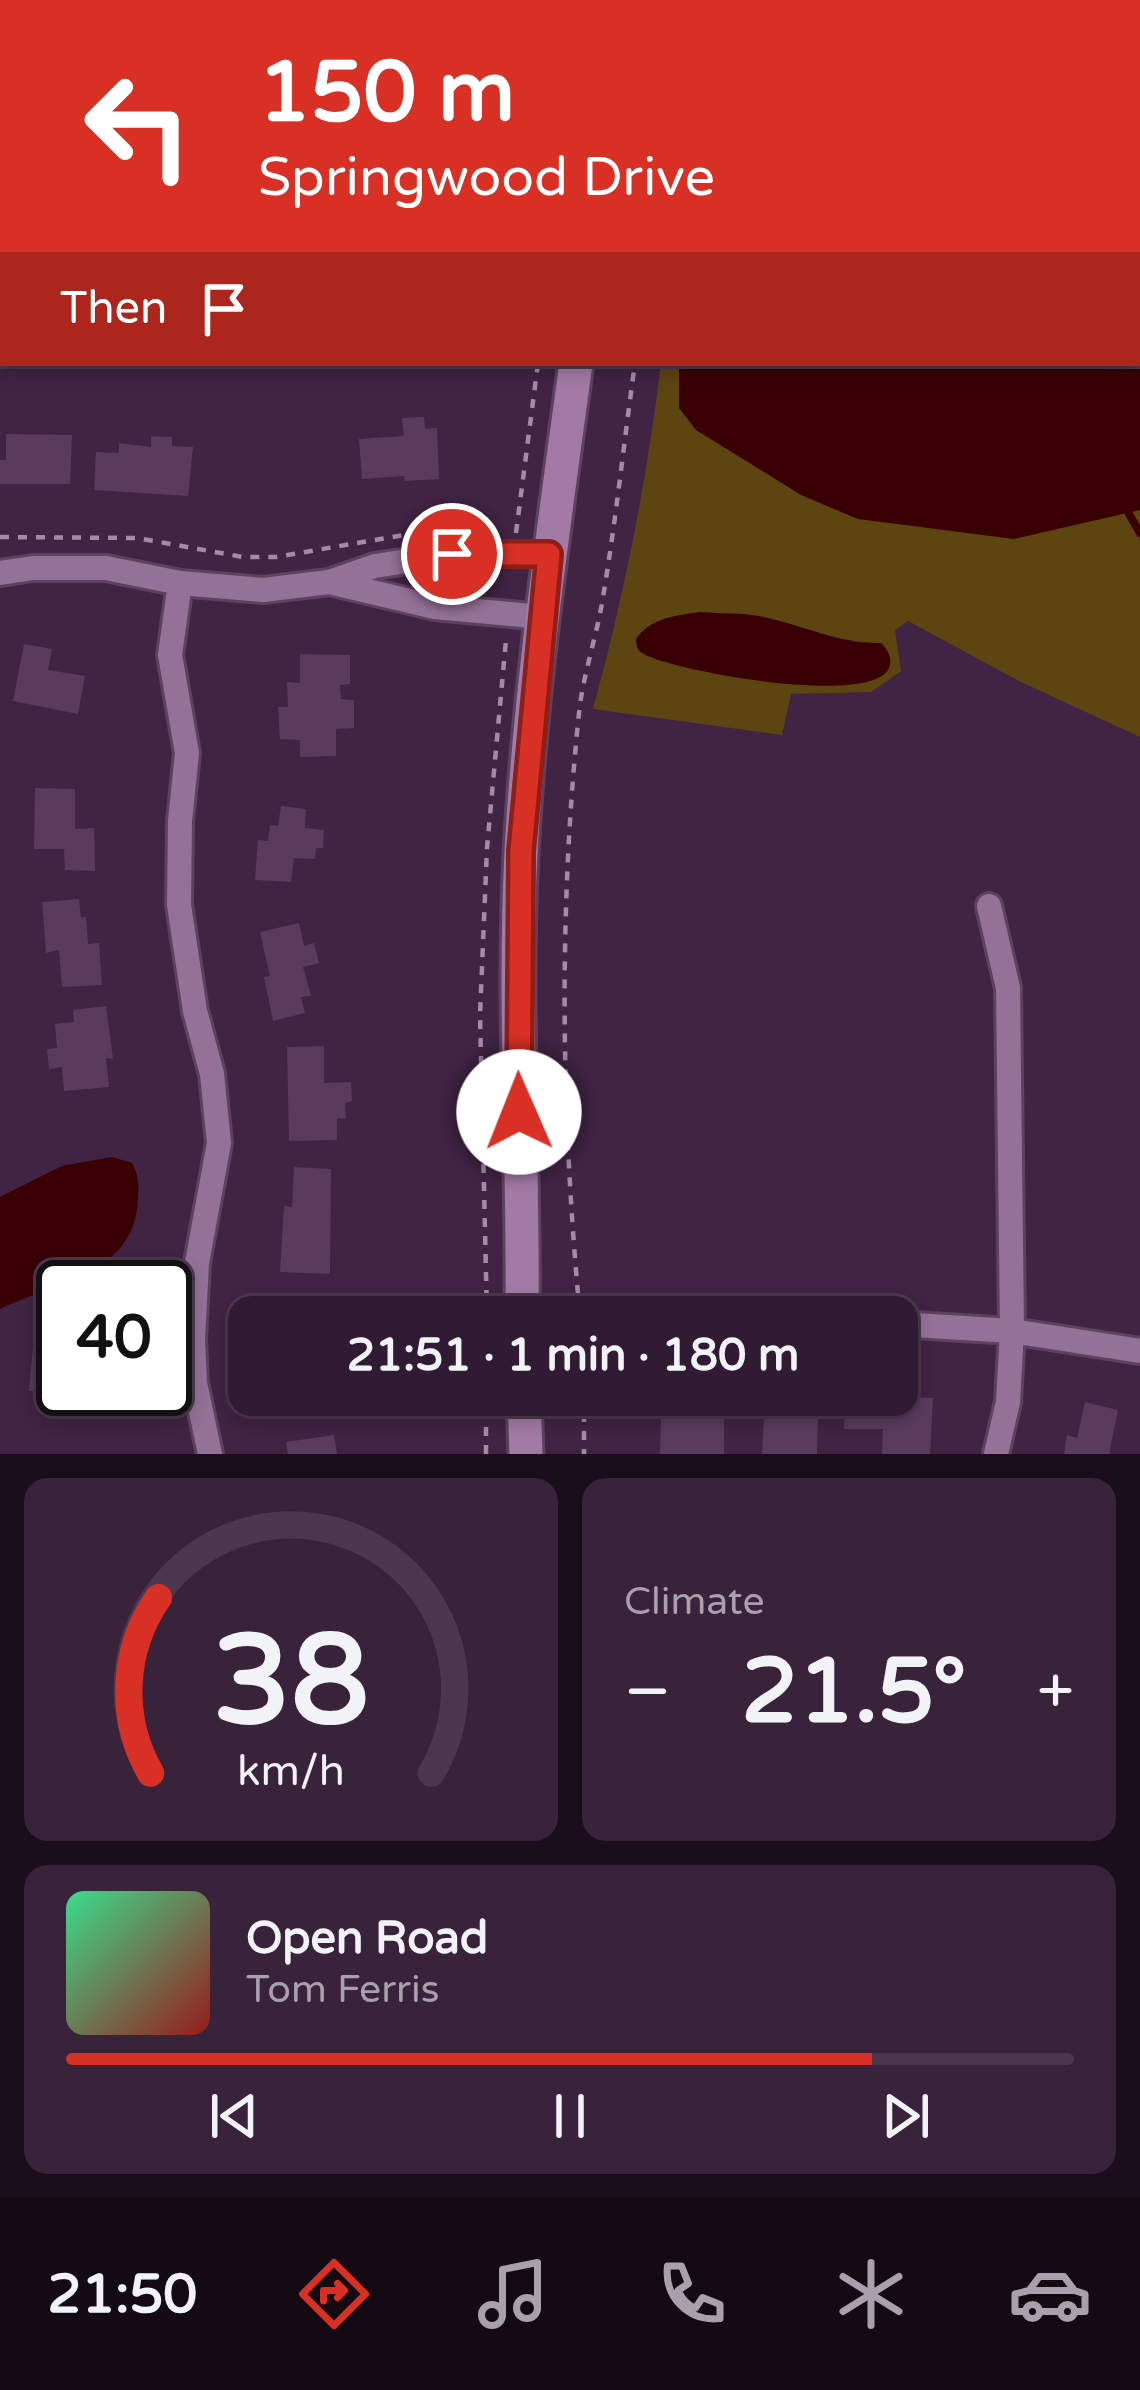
<!DOCTYPE html>
<html lang="en">
<head>
<meta charset="utf-8">
<style>
  body { margin:0; font-family:"Varela Round",sans-serif; background:#39233b; color:#f1f3f6; height:100vh; display:flex; flex-direction:column; font-size:45px; white-space:nowrap }
  * { box-sizing:border-box; margin:0 }
  p { font-size:39px; color:#a8a1ac }
  .icon { flex:none; width:66px; height:66px; fill:none; stroke:currentColor; stroke-width:2; stroke-linecap:round; stroke-linejoin:round }
  .map { position:relative; height:1454px; overflow:hidden }
  .drawer { display:flex; flex-direction:column; gap:24px; padding:24px; background:#1b0e1c; flex:1 }
  .drawer>* { flex:none }
  .hud { position:absolute; left:0px; top:0px; width:1140px; height:366px; box-shadow:0 6px 18px #0003,0 0 0 3px #4c384e; background:#d93025; color:#fff; overflow:hidden }
  .speed { position:absolute; left:36px; top:1260px; display:flex; gap:24px; font-size:60px; font-weight:700; text-align:center }
  .speed>* { display:grid; place-content:center; width:156px; height:156px; border-radius:50%; background:#311a33; box-shadow:0 6px 18px #0003,0 0 0 3px #4c384e; line-height:1 }
  .speed .limit { border:6px solid #111; border-radius:18px; background:#fff; color:#111 }
  .pin { position:absolute; display:grid; place-items:center; width:102px; height:102px; color:#fff; margin:-51px; border:6px solid #fff; border-radius:50%; box-shadow:0 3px 12px #0007 }
  .me { position:absolute; width:132px; margin:-66px; rotate:359deg; stroke-linejoin:round; filter:drop-shadow(0 0 9px #0008) }
  .turn { display:flex; align-items:center; gap:42px; height:252px; padding:0 60px; font-size:54px }
  .turn .icon { width:156px; height:156px; stroke-width:2.5 }
  .turn b { display:block; font-size:84px; line-height:102px }
  .then { display:flex; align-items:center; height:114px; padding:0 60px; background:#0003; gap:24px; font-size:45px }
  .big { font-size:90px; font-weight:700; line-height:1.1 }
  .drawer .widget { flex:1; display:flex; flex-direction:column; justify-content:center; gap:18px; min-width:0; padding:0 42px; border-radius:24px; background:#39233b }
  .drawer .dial { align-items:center; gap:0 }
  .dial svg { height:312px; overflow:visible; fill:none; stroke:#4c384e; stroke-width:7; stroke-linecap:round; text-anchor:middle }
  .dial text { fill:#f1f3f6; stroke:none }
  .song { display:flex; align-items:center; gap:36px }
  .cover { width:144px; height:144px; border-radius:18px; background:linear-gradient(135deg,hsl(150 70% 55%),hsl(0 70% 35%)) }
  .played { height:12px; border-radius:6px; background:linear-gradient(90deg,#d93025 80%,#4c384e 80%) }
  .keys { display:flex; justify-content:space-around; direction:ltr }
  .heat { display:flex; justify-content:space-between; align-items:center; font-size:66px; direction:ltr }
  .drawer .tiles { flex:1; display:grid; gap:24px; grid-template-columns:1fr 1fr }
  .widget:last-child { grid-column:span 2 }
  .trip { position:absolute; left:228px; top:1296px; width:690px; height:120px; border-radius:24px; background:#311a33; box-shadow:0 6px 18px #0003,0 0 0 3px #4c384e; font-weight:700; line-height:120px; text-align:center }
  .tabs { display:flex; height:192px; justify-content:space-around; align-items:center; background:#140a14; color:#a8a1ac }
  .tabs .icon { width:84px; height:84px }
  .tabs .active { color:#d93025 }
  .tabs b { font-size:54px; color:#f1f3f6 }
  .map>svg:first-child { display:block }
  .green { fill:#5c4511 }
  .water { fill:#380003 }
  .lines { fill:none; stroke-linecap:round; stroke-linejoin:round }
  .stream { stroke:#380003; stroke-width:8 }
  .building { fill:#5a3b5d }
  .street-casing { stroke:#5d425f; stroke-width:30 }
  .secondary-casing { stroke:#5d425f; stroke-width:39 }
  .path { stroke:#a38ba5; stroke-width:4.5; stroke-dasharray:9 9; stroke-linecap:butt }
  .street { stroke:#947197; stroke-width:24 }
  .secondary { stroke:#a27aa5; stroke-width:33 }
  .route-casing { stroke:#8d1f18; stroke-width:30 }
  .route { stroke:#d93025; stroke-width:21 }
</style>
</head>
<body>
<div class="map">
<svg width="1140" height="1454" viewBox="0 0 1140 1454">
  <rect width="100%" height="100%" fill="#412344"/>
  <path class="green" d="M700 0H1140V737L1021 682 908 621 895 630 901 671 871 692 791 694 782 735 593 709C624 595 647 481 661 363H1137V3H700Z"/>
  <g class="water">
    <path d="M735 0H1140V510L1014 539 858 519 801 495 696 430 679 408V363H1137V3H735Z"/>
    <path d="M701 612C723 614 747 612 768 618 807 627 841 644 881 643 888 650 893 658 889 668 873 707 676 672 644 654 636 650 637 647 636 639 650 618 677 615 701 612Z"/>
    <path d="M112 1157 132 1163C140 1177 139 1192 137 1209 129 1275 50 1284 0 1309V1197L62 1166Z"/>
  </g>
  <g class="lines">
    <path class="stream" d="M1129 514 1140 533"/>
  </g>
  <g class="building">
    <path d="M424 417 425 429 437 428 439 479 405 481 404 476 362 479 359 439 404 436 402 418Z"/>
    <path d="M6 434 72 435 70 484H0V460H6Z"/>
    <path d="M151 436 172 437V446L193 447 188 496 94 490 96 452 119 453V443L151 447Z"/>
    <path d="M24 644 52 649 48 670 85 676 78 714 13 701Z"/>
    <path d="M300 654 350 655V684L340 685 341 699 354 700V728L336 729V756L300 757V740L280 739 278 707H288L287 682 300 683Z"/>
    <path d="M35 788 75 789V829L94 828 95 871 65 870 64 849H34Z"/>
    <path d="M281 806 306 809 305 828 324 830 323 848H316L315 859 294 858 291 882 255 880 258 840 268 841 270 825 278 826Z"/>
    <path d="M79 899 81 918 86 917 88 944 99 943 102 985 62 987 59 950 46 953 42 902Z"/>
    <path d="M299 923 304 946 314 943 319 963 303 967 311 996 301 997 305 1013 273 1021 264 977 270 976 260 932Z"/>
    <path d="M106 1006 113 1059 106 1058 109 1087 64 1091 62 1067 49 1069 47 1049 57 1048 55 1024 74 1022 73 1010Z"/>
    <path d="M324 1046V1083L351 1082 352 1101 345 1103 346 1119 337 1118V1140L289 1141 287 1047Z"/>
    <path d="M294 1167 331 1169 330 1274 280 1272 284 1206 292 1207Z"/>
    <path d="M52 1320 63 1322V1389H90L87 1419 55 1416 57 1392 29 1391 34 1335 51 1338Z"/>
    <rect x="280" y="1395" width="29" height="9"/>
    <path d="M650 1395H689V1419H724V1454H660L661 1419H649Z"/>
    <path d="M756 1395H794L793 1418 818 1419 817 1454H762L764 1418 754 1417Z"/>
    <path d="M845 1395 933 1398 930 1454H882L883 1429H844Z"/>
    <path d="M1085 1402 1118 1410 1109 1454H1064L1067 1435 1077 1438Z"/>
    <path d="M334 1435 337 1454H288L286 1442Z"/>
  </g>
  <g class="lines">
    <g class="street-casing">
      <g id="street">
        <path d="M0 573 33 568H106L180 583 263 590 329 582 375 566 452 554H549"/>
        <path d="M329 582 435 607 542 617"/>
        <path d="M180 583 170 655 187 753 180 821 179 905 195 1011 212 1074 219 1143 197 1263 193 1340 195 1383 210 1454"/>
        <path d="M989 906 1008 988 1012 1331 1008 1402 996 1454"/>
        <path d="M582 1317H753"/>
        <path d="M897 1324 1012 1331 1140 1351"/>
      </g>
    </g>
    <g class="secondary-casing">
      <g id="secondary">
        <path d="M616 3V0"/>
        <path d="M522 1317C524 1162 513 1007 521 852 530 688 554 525 576 363"/>
        <path d="M524 1395 526 1454"/>
      </g>
    </g>
    <g class="path">
      <path d="M577 3V0"/>
      <path d="M684 3V0"/>
      <path d="M516 533 538 363"/>
      <path d="M0 537 137 538 243 557H276L433 530"/>
      <path d="M578 1294C561 1102 559 904 579 713 583 674 597 636 603 597 616 520 624 441 635 363"/>
      <path d="M487 1317 480 1015 487 848 506 640"/>
      <path d="M584 1395V1454"/>
      <path d="M486 1454V1395"/>
    </g>
    <use href="#street" class="street"/>
    <use href="#secondary" class="secondary"/>
  </g>
  <g class="lines">
    <g class="route-casing">
      <path id="route" d="M452 554H549L521 851 519 1112"/>
    </g>
    <use href="#route" class="route"/>
  </g>
</svg>
<div class="speed"><div class="limit">40</div></div>
<div class="pin" style="left:452px;top:554px;background:#d93025"><svg class="icon" aria-label="arrive" viewBox="0 0 24 24"><path d="M6 21V4h12l-3 4 3 4H6"/></svg></div>
<svg class="me" style="left:519px;top:1112px" viewBox="-20 -20 40 40"><circle r="19" fill="#fff"/><path d="M0-13L10 11 0 6-10 11z" fill="#d93025"/></svg>
<div class="trip">21:51 · 1 min · 180 m</div>
<div class="hud">
<div class="turn"><svg class="icon" aria-label="left" viewBox="0 0 24 24"><path d="M17 20v-9H6M10 6l-5 5 5 5"/></svg><div><b>150 m</b>Springwood Drive</div></div>
<div class="then">Then<svg class="icon" aria-label="arrive" viewBox="0 0 24 24"><path d="M6 21V4h12l-3 4 3 4H6"/></svg></div>
</div>
</div>
<section class="drawer">
<div class="tiles">
<div class="widget dial"><svg viewBox="0 0 100 80">
<path d="M14 69A42 42 0 1 1 86 69"/>
<path d="M14 69A42 42 0 0 1 16 24" stroke="#d93025"/>
<text x="50" y="56" font-size="32" font-weight="700">38</text>
<text x="50" y="72" font-size="11">km/h</text>
</svg></div>
<div class="widget"><p>Climate</p>
<div class="heat"><a>−</a><b class="big">21.5°</b><a>+</a></div>
</div>
<div class="widget">
<div class="song"><i class="cover"></i><div><b>Open Road</b><p>Tom Ferris</p></div></div>
<div class="played"></div>
<div class="keys"><svg class="icon" aria-label="previous" viewBox="0 0 24 24"><path d="M18 5L8 12l10 7zM5 5v14"/></svg><svg class="icon" aria-label="pause" viewBox="0 0 24 24"><path d="M8 5v14M16 5v14"/></svg><svg class="icon" aria-label="next" viewBox="0 0 24 24"><path d="M6 5l10 7-10 7zM19 5v14"/></svg></div>
</div>
</div>
</section>
<nav class="tabs">
<b>21:50</b>
<svg class="icon active" aria-label="directions" viewBox="0 0 24 24"><path d="M12 3l9 9-9 9-9-9zM9 14v-3h6M13 9l2 2-2 2"/></svg>
<svg class="icon" aria-label="music" viewBox="0 0 24 24"><path d="M9 18V5l10-2v13"/><circle cx="6" cy="18" r="3"/><circle cx="16" cy="16" r="3"/></svg>
<svg class="icon" aria-label="phone" viewBox="0 0 24 24"><path d="M5 4h4l2 5-3 2q2 4 5 5l2-3 5 2v4C11 20 4 13 5 4z"/></svg>
<svg class="icon" aria-label="climate" viewBox="0 0 24 24"><path d="M12 3v18M4 7l16 10M4 17L20 7"/></svg>
<svg class="icon" aria-label="car" viewBox="0 0 24 24"><path d="M5 17H2v-5l4-1 3-4h7l3 4 3 1v5h-3M9 17h6M6 11h13"/><circle cx="7" cy="17" r="2"/><circle cx="17" cy="17" r="2"/></svg>
</nav>
</body>
</html>
